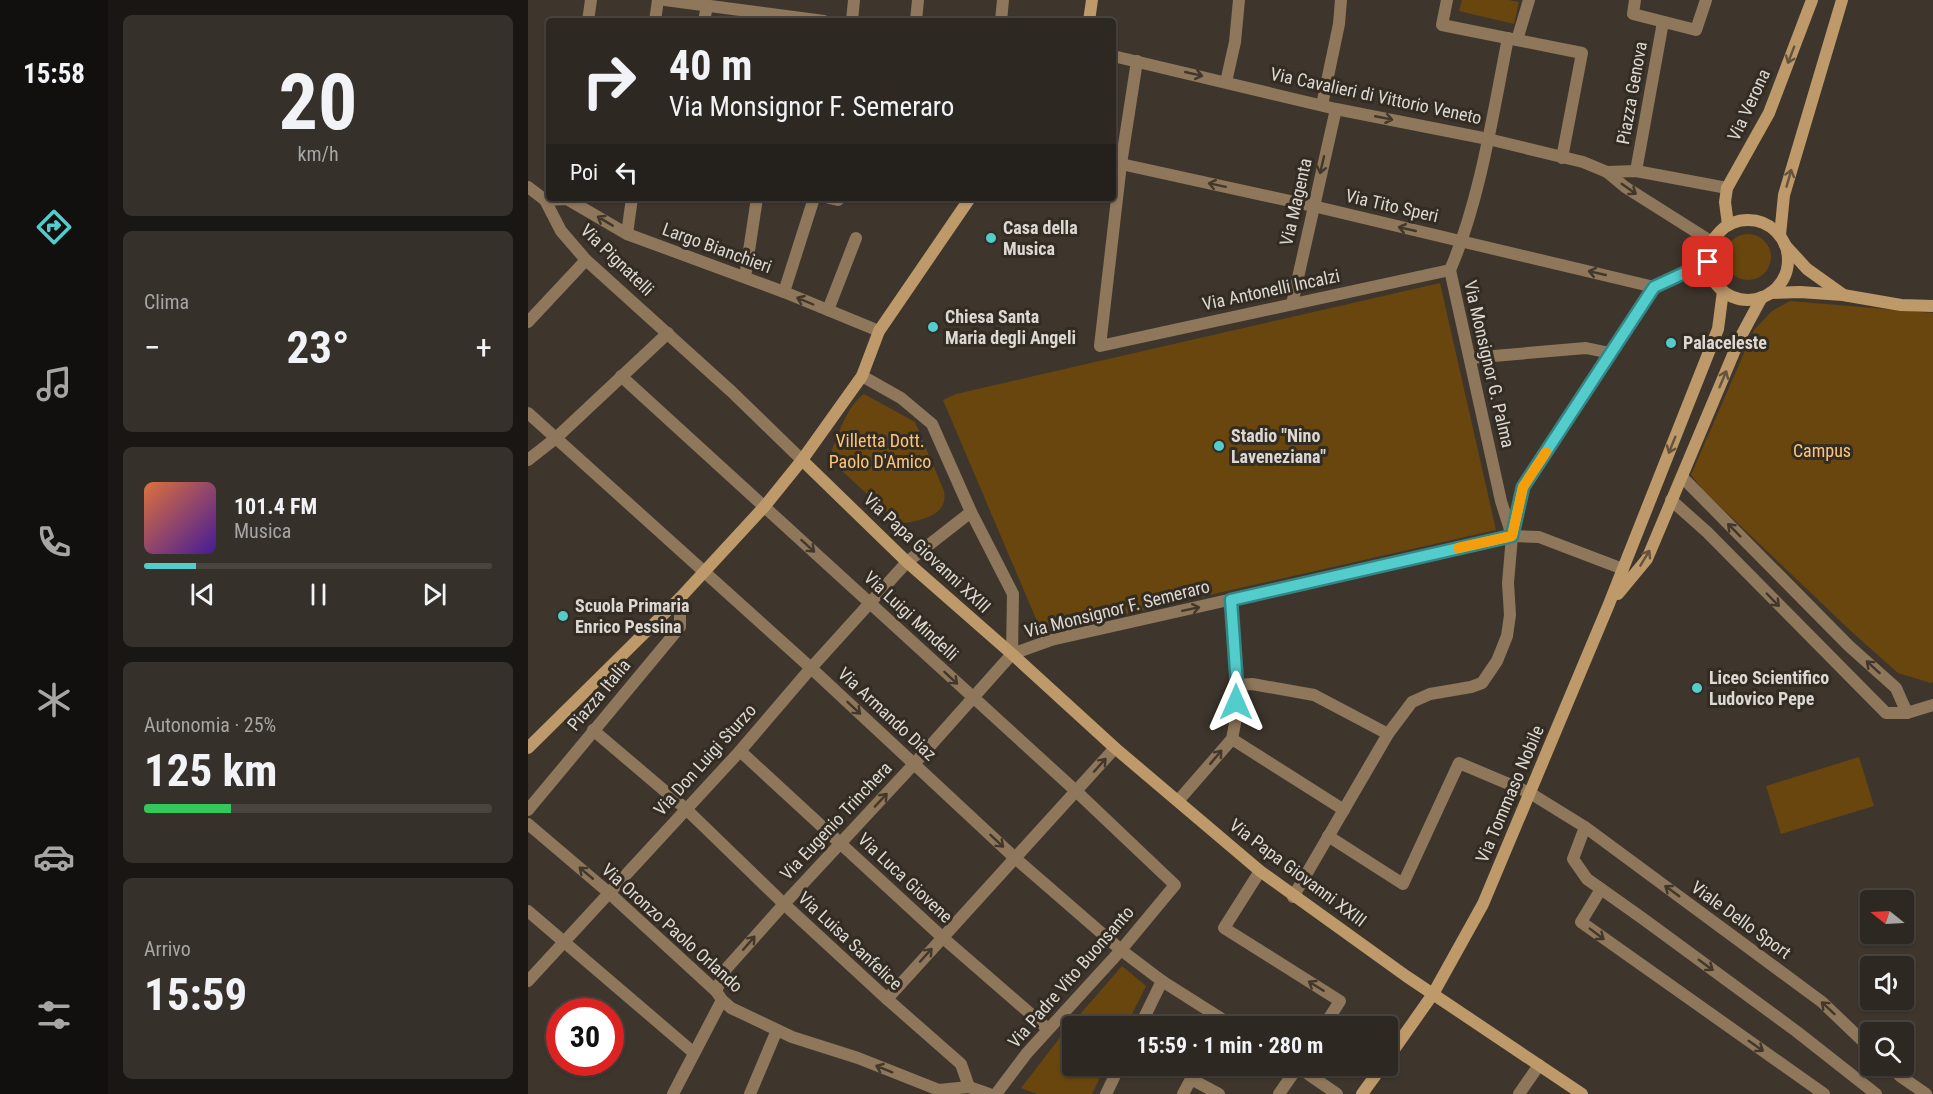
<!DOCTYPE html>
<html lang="it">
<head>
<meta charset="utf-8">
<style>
  body { margin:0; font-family:"Roboto Condensed",sans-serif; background:#36302a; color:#f1f3f6; height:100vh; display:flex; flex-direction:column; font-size:22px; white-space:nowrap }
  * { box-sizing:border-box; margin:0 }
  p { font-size:20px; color:#a7a6a5 }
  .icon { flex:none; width:33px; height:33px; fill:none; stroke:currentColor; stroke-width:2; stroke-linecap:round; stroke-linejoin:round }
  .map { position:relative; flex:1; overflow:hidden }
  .panel { display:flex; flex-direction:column; gap:15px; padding:15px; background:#191613; width:420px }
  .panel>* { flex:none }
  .hud { position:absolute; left:18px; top:18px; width:570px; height:183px; border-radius:6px; box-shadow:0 2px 4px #0004,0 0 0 2px #494440; background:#2e2822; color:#f1f3f6; overflow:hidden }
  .needle { width:39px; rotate:288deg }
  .buttons { position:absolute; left:1332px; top:890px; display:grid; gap:12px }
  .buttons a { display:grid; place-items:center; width:54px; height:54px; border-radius:6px; background:#2e2822; box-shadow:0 2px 4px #0004,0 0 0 2px #494440; font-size:30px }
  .speed { position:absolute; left:18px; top:998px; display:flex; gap:12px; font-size:30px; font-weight:700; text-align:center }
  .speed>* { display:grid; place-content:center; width:78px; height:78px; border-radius:50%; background:#2e2822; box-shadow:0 2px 4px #0004,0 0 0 2px #494440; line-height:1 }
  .speed .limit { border:9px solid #d22; background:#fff; color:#111 }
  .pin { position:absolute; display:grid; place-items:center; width:51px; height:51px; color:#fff; margin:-26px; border-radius:12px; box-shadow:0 3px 9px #0006 }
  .me { position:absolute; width:66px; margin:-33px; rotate:0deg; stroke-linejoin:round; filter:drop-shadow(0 0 4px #0008) }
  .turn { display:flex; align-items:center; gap:21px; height:126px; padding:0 24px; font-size:27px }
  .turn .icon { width:78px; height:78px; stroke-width:2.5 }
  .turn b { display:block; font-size:42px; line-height:51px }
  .then { display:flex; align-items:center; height:57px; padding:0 24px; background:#0003; gap:12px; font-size:22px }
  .big { font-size:45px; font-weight:700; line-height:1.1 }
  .panel .widget { flex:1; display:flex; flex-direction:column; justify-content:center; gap:9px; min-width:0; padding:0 21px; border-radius:9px; background:#36302a }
  .panel .dial { align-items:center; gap:0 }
  .dial b { font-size:78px; line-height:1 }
  .song { display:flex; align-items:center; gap:18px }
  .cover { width:72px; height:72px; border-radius:9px; background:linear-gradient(135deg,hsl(20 70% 55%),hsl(260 70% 35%)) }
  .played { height:6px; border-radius:3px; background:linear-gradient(90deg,#52cdcc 15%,#494440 15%) }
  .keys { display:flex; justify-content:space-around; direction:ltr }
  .heat { display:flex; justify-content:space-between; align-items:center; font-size:33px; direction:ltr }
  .charge { height:9px; border-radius:4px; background:linear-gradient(90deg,#34c759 25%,#494440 0) }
  .trip { position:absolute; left:534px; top:1016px; width:336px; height:60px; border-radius:6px; background:#2e2822; box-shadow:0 2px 4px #0004,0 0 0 2px #494440; font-weight:700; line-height:60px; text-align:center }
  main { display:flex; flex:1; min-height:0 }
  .dock { display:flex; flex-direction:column; width:108px; justify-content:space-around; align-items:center; background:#12100e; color:#a7a6a5 }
  .dock .icon { width:42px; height:42px }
  .dock .on { color:#52cdcc }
  .dock b { font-size:27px; color:#f1f3f6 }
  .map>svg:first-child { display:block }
  .green { fill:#69460d }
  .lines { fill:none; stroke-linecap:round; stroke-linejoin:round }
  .street { stroke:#8e775a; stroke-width:12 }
  .secondary { stroke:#be9a6a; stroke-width:12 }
  .oneway { stroke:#64523c }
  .oneway2 { stroke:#41372b }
  .route-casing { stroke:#358585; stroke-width:15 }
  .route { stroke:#52cdcc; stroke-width:10 }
  .slow { stroke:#f59e0b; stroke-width:10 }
  .poi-dot { fill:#52cdcc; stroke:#332c23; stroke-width:2 }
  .labels { text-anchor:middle; stroke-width:6; stroke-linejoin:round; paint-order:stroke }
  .street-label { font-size:18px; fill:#ddd8d3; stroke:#332c23 }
  .poi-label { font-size:18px; font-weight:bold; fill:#ddd8d3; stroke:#332c23; text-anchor:start }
  .park-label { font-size:18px; fill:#fec579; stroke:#332c23 }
</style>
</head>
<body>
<main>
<nav class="dock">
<b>15:58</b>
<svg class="icon on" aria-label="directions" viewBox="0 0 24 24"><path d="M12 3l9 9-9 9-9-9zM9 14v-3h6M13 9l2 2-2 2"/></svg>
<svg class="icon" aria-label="music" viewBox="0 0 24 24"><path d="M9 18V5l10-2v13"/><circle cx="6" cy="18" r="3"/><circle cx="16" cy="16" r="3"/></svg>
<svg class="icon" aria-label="phone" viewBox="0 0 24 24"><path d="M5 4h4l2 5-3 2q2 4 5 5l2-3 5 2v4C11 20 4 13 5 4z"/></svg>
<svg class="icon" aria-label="climate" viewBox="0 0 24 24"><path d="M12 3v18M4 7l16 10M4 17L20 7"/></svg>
<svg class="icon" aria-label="car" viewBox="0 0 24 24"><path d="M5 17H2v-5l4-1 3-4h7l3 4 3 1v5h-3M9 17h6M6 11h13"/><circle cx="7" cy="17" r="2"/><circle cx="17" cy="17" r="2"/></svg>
<svg class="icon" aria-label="filters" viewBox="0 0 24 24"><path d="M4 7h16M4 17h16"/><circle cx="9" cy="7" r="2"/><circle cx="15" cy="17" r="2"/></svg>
</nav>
<section class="panel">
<div class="widget dial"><b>20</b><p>km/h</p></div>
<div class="widget"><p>Clima</p>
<div class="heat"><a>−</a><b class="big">23°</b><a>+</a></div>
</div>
<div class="widget">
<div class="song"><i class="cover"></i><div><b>101.4 FM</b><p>Musica</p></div></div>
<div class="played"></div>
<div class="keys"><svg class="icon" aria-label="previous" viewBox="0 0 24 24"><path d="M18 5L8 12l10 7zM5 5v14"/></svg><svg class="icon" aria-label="pause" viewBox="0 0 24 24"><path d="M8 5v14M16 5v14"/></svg><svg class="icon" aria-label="next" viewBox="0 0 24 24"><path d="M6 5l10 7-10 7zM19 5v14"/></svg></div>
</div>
<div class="widget"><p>Autonomia · 25%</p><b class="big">125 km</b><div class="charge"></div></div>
<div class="widget"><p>Arrivo</p><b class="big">15:59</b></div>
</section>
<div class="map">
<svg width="1405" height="1094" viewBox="0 0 1405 1094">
  <rect width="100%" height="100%" fill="#3e362d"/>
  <g class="green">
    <path d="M934 0H981L991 2 986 24 931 11Z"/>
    <circle cx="1220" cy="257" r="23"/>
    <path d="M912 283 968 530 514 633 415 400 428 394 506 376Z"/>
    <path d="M1262 301 1405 313V682L1403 683 1370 673 1325 633 1176 491 1163 475 1226 330 1244 311Z"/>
    <path d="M336 394 387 422 416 491C417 498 417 504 411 510 404 518 379 525 369 522L310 467 304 450C311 432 320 405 336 394Z"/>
    <path d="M1331 757 1346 806 1253 834 1238 786Z"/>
    <path d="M594 966 618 986 598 1026H544V1065H578L564 1094H509L493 1088 534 1035Z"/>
  </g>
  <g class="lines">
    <g class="street">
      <path d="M137 0 296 21"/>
      <path d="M919 0 914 25 1054 53 1034 158"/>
      <path d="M1107 0 1105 14 1168 30 1178 0"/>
      <path d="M60 21 63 0"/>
      <path d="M127 21 130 0"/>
      <path d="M176 21 179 6"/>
      <path d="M324 21 326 0"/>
      <path d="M388 21 390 0"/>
      <path d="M473 21 475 0"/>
      <path d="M989 40 1001 0"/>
      <path d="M585 56 808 109 960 139 1055 162 1079 172 1097 187 1184 242"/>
      <path d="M609 61 593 164 572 346 922 270"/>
      <path d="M698 82 707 42 711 0"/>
      <path d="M794 105 811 24 813 0"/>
      <path d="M593 164 785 206 1126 287"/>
      <path d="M1108 171 1135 22"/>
      <path d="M1079 172 1108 171 1199 188"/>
      <path d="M0 187 17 200 33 231 58 260 204 392 274 460"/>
      <path d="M301 198 310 200 312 198"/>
      <path d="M17 200 39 199 99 234 256 292 351 331"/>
      <path d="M99 234 104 198"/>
      <path d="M922 270C952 201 965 113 980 38"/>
      <path d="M217 277 229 198"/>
      <path d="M256 292 286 198"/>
      <path d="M764 304 808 109"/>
      <path d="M300 310 328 238"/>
      <path d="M0 322 58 260"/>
      <path d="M942 358 1058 348 1082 353"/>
      <path d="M93 376 549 792 647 885 593 950 499 1053 468 1094"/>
      <path d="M334 376 373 398 404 424 443 512 485 594 484 654"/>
      <path d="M0 413 283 668 487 858 593 950 634 981 705 1026"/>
      <path d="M0 460 28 438 140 333"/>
      <path d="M1154 477 1321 646 1368 688 1379 713"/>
      <path d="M1143 500 1179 532 1358 713H1379L1405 705"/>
      <path d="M984 535 995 487 1126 287 1180 262"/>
      <path d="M709 685 724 684 786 695 860 734"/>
      <path d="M65 730 158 809 256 904 359 999 433 1064 441 1087 461 1094"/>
      <path d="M704 739 816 810"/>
      <path d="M212 751 414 937 520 1029"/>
      <path d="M650 801 704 739 708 718 709 685 703 600"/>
      <path d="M0 810 152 627V598"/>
      <path d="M0 824 80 892 188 991 194 1000 203 1008 264 1037 330 1058 411 1090 441 1087"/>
      <path d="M1057 827 1045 859 1059 879 1114 918 1268 1031 1348 1094"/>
      <path d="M800 836 875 884 931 763 1002 793 1057 827 1294 1002 1342 1048"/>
      <path d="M732 871 696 928 812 1001 796 1026"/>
      <path d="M1073 889 1053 922 1296 1094"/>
      <path d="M765 897 860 734 884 702 902 694 943 687 954 683 969 661 979 636 982 615 980 583 984 536 973 501 922 270"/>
      <path d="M0 911 166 1053"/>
      <path d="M0 981 212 751 283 668 379 562 443 512"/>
      <path d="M188 991 198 969 256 904 386 764 484 654 523 640 984 536 1011 537 1095 569"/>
      <path d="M359 999 587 748"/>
      <path d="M612 1026 634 981"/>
      <path d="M767 1065 809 1094"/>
      <path d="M1361 1065 1372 1076 1398 1094"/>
      <path d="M145 1094 194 1000"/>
      <path d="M222 1094 249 1030"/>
      <path d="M578 1094 592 1065"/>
      <path d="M655 1094 663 1079 691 1094"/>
      <path d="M751 1094 771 1065"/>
      <path d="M991 1094 1011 1065"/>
    </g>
    <g class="secondary">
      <path d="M561 21 564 0"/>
      <circle cx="1220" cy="260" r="40"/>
      <path d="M1200 225 1197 202 1199 188 1241 113 1284 0"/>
      <path d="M1252 235 1256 195 1314 0"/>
      <path d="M1257 245 1279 269 1314 294"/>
      <path d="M1242 293 1272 292 1315 295 1373 305 1405 306"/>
      <path d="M274 460 379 562 484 654 587 748 732 871 878 976 1054 1094"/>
      <path d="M1090 594 1119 559 1212 338 1234 297"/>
      <path d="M0 748 152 598 236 507 274 460 334 376 351 331 442 198"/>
      <path d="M860 1058 905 994 955 904 1081 604 1190 329 1195 291"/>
      <path d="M834 1094 855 1065"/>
    </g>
  </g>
  <defs><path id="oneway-shaft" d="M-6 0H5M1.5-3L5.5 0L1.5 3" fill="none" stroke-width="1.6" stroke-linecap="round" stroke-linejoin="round" transform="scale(1.5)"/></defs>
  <g class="oneway">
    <use href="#oneway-shaft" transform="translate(1263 55) rotate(111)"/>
    <use href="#oneway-shaft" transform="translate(1261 178) rotate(-74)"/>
    <use href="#oneway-shaft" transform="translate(1195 379) rotate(-67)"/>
    <use href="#oneway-shaft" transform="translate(1144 445) rotate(112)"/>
    <use href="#oneway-shaft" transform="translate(1117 558) rotate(-59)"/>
  </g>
  <g class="oneway2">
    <use href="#oneway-shaft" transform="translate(666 74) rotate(13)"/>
    <use href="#oneway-shaft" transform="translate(856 118) rotate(11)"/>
    <use href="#oneway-shaft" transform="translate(794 165) rotate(103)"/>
    <use href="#oneway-shaft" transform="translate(689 185) rotate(-168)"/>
    <use href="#oneway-shaft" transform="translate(1101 189) rotate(35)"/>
    <use href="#oneway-shaft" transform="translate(77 221) rotate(-149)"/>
    <use href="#oneway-shaft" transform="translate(879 229) rotate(-167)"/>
    <use href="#oneway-shaft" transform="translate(1069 273) rotate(-167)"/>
    <use href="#oneway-shaft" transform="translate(277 301) rotate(-157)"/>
    <use href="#oneway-shaft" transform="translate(1206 530) rotate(-135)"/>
    <use href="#oneway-shaft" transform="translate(280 546) rotate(42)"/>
    <use href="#oneway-shaft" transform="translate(1245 600) rotate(46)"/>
    <use href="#oneway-shaft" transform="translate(663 609) rotate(-12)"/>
    <use href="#oneway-shaft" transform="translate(1345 667) rotate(-138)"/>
    <use href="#oneway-shaft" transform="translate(423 678) rotate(43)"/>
    <use href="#oneway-shaft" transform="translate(326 708) rotate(43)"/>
    <use href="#oneway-shaft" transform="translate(688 757) rotate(-50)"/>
    <use href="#oneway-shaft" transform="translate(572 765) rotate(-48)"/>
    <use href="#oneway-shaft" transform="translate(353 800) rotate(-47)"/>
    <use href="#oneway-shaft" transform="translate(469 841) rotate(43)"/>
    <use href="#oneway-shaft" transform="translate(58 873) rotate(-140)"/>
    <use href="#oneway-shaft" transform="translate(1144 891) rotate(-144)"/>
    <use href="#oneway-shaft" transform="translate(1069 934) rotate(37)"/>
    <use href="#oneway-shaft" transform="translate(221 943) rotate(-49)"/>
    <use href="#oneway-shaft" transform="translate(398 955) rotate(-48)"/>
    <use href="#oneway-shaft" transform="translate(1178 965) rotate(36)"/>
    <use href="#oneway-shaft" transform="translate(788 986) rotate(-148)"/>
    <use href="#oneway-shaft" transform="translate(1300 1008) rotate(-137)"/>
    <use href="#oneway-shaft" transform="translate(1228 1046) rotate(35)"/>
    <use href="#oneway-shaft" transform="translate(356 1069) rotate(-158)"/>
  </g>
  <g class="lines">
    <g class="route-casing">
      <path id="route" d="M708 702 709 685 703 600 984 536 995 487 1126 287 1180 262"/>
    </g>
    <use href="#route" class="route"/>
    <path class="slow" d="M930 548 984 536 995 487 1018 452"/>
  </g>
  <g class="poi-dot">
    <circle cx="463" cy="238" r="6"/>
    <circle cx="405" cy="327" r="6"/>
    <circle cx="1143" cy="343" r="6"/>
    <circle cx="691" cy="446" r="6"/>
    <circle cx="35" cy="616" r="6"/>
    <circle cx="1169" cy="688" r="6"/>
  </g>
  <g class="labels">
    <g class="street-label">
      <text transform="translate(1104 93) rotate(-80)" y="6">Piazza Genova</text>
      <text transform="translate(848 96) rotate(12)" y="6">Via Cavalieri di Vittorio Veneto</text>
      <text transform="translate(1221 105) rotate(-65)" y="6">Via Verona</text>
      <text transform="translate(768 202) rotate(-77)" y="6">Via Magenta</text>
      <text transform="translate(864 206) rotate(13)" y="6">Via Tito Speri</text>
      <text transform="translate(189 248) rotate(20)" y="6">Largo Bianchieri</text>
      <text transform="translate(89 260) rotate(44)" y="6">Via Pignatelli</text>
      <text transform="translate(743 290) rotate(-12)" y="6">Via Antonelli Incalzi</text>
      <text transform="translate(961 364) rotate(77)" y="6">Via Monsignor G. Palma</text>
      <text transform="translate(399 553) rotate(43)" y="6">Via Papa Giovanni XXIII</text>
      <text transform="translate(589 609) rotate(-14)" y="6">Via Monsignor F. Semeraro</text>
      <text transform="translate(383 616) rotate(43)" y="6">Via Luigi Mindelli</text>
      <text transform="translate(71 695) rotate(-50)" y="6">Piazza Italia</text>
      <text transform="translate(359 714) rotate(43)" y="6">Via Armando Diaz</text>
      <text transform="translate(177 760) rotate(-48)" y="6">Via Don Luigi Sturzo</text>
      <text transform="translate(982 794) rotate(-67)" y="6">Via Tommaso Nobile</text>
      <text transform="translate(308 821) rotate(-47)" y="6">Via Eugenio Trinchera</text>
      <text transform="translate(770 873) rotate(37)" y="6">Via Papa Giovanni XXIII</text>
      <text transform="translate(377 878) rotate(43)" y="6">Via Luca Giovene</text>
      <text transform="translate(1213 920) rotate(36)" y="6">Viale Dello Sport</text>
      <text transform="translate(144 928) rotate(42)" y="6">Via Oronzo Paolo Orlando</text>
      <text transform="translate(322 941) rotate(43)" y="6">Via Luisa Sanfelice</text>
      <text transform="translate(543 977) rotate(-49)" y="6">Via Padre Vito Buonsanto</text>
    </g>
    <g class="poi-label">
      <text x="475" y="234">Casa della<tspan x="475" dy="21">Musica</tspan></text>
      <text x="417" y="323">Chiesa Santa<tspan x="417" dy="21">Maria degli Angeli</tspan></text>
      <text x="1155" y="349">Palaceleste</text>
      <text x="703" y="442">Stadio "Nino<tspan x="703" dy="21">Laveneziana"</tspan></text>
      <text x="47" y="612">Scuola Primaria<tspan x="47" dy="21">Enrico Pessina</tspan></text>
      <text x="1181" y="684">Liceo Scientifico<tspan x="1181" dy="21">Ludovico Pepe</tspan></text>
    </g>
    <g class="park-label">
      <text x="352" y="447">Villetta Dott.<tspan x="352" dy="21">Paolo D'Amico</tspan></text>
      <text x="1294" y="457">Campus</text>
    </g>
  </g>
</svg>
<div class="buttons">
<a><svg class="needle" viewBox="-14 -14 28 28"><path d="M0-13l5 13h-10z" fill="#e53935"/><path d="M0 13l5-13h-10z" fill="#a7a6a5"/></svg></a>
<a><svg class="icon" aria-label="sound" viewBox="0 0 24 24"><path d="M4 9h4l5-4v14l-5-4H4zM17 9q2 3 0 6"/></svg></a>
<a><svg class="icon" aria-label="search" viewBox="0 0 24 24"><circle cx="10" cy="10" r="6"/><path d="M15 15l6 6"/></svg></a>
</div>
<div class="speed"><div class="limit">30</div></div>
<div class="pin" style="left:1180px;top:262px;background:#d93025"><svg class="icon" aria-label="arrive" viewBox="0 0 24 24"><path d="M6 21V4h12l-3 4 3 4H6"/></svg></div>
<svg class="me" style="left:708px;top:702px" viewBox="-20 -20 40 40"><path d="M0-17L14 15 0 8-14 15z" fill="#52cdcc" stroke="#fff" stroke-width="4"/></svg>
<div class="trip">15:59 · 1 min · 280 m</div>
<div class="hud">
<div class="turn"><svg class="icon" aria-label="right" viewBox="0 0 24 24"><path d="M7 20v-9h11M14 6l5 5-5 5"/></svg><div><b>40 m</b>Via Monsignor F. Semeraro</div></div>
<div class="then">Poi<svg class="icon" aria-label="left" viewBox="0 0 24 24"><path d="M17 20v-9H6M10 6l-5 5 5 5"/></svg></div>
</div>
</div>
</main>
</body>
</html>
